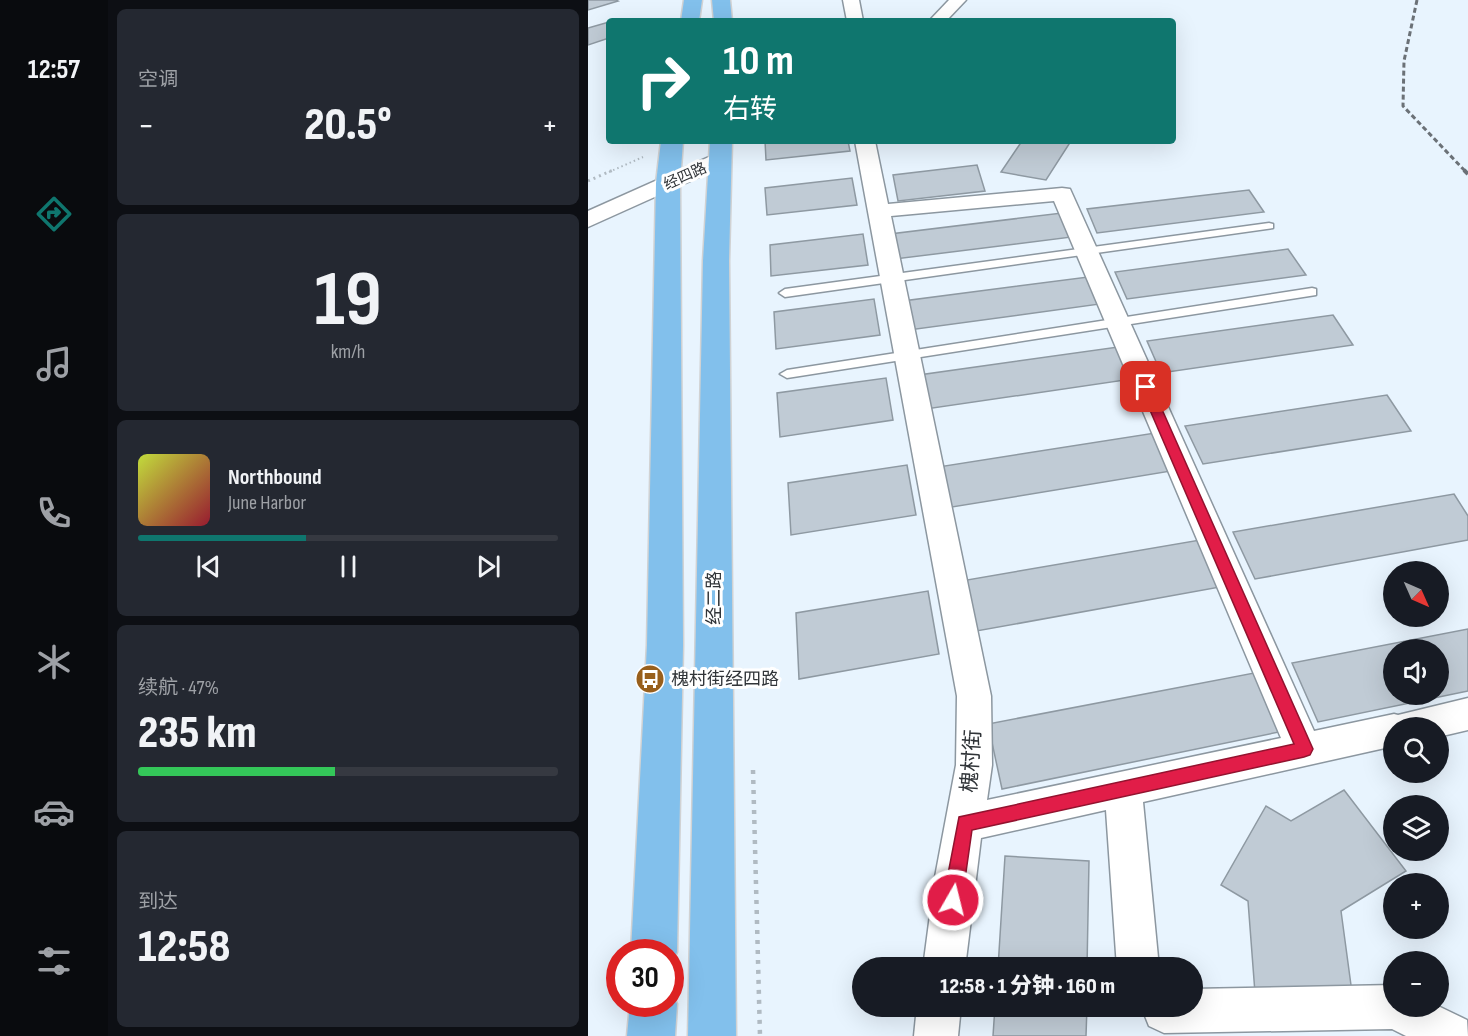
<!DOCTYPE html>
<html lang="zh">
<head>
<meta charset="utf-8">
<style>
  body { margin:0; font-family:"Sofia Sans Condensed","Noto Sans SC",sans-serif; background:#242831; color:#f1f3f6; height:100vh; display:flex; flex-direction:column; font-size:22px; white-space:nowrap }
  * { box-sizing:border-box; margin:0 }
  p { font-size:20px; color:#9ea1a6 }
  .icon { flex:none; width:33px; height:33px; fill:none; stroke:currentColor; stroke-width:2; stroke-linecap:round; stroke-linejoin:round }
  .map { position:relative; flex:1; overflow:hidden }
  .panel { display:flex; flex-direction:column; gap:9px; padding:9px; background:#0d0f14; width:480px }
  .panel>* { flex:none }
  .hud { position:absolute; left:18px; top:18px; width:570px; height:126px; border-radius:6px; box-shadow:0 6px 24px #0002; background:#0f766e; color:#fff; overflow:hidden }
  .needle { width:39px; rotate:135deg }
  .fabs { position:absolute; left:795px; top:561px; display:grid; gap:12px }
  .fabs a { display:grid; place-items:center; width:66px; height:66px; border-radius:50%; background:#171b24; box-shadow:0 6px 24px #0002; font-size:30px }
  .speed { position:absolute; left:18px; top:939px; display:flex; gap:12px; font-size:30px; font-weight:700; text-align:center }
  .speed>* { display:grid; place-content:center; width:78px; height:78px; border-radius:50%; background:#171b24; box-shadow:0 6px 24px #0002; line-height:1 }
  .speed .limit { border:9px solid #d22; background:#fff; color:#111 }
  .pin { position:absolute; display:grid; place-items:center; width:51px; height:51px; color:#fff; margin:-26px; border-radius:12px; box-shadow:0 3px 9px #0006 }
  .me { position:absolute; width:66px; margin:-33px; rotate:8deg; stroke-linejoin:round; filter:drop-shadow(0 0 4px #0008) }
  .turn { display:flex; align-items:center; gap:21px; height:126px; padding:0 18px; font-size:27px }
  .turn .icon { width:78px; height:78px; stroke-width:2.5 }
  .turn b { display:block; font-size:42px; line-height:51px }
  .big { font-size:45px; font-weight:800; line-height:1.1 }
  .panel .tile { flex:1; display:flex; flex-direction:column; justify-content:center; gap:9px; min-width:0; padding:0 21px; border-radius:9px; background:#242831 }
  .panel .dial { align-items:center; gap:0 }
  .dial b { font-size:78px; line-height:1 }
  .song { display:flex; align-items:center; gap:18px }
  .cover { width:72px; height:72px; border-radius:9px; background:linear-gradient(135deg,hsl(70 70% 55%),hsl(350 70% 35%)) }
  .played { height:6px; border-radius:3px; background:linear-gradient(90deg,#0f766e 40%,#363941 40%) }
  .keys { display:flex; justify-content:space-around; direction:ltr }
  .heat { display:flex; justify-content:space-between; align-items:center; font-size:33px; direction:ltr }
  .charge { height:9px; border-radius:4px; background:linear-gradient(90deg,#34c759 47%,#363941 0) }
  .trip { position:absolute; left:264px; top:957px; width:351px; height:60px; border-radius:30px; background:#171b24; box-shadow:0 6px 24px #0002; font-weight:800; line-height:60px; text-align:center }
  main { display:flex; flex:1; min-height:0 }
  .tab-bar { display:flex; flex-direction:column; width:108px; justify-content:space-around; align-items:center; background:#090b0e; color:#9ea1a6 }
  .tab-bar .icon { width:42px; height:42px }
  .tab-bar .active { color:#0f766e }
  .tab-bar b { font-size:27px; color:#f1f3f6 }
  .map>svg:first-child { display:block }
  .building { fill:#c0cbd5; stroke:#8e99a2; stroke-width:1.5; fill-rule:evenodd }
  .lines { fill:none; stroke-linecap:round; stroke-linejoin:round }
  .service-casing { stroke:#8c97a0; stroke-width:3 }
  .minor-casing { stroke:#8c97a0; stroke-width:3 }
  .secondary-casing { stroke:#8c97a0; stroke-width:3 }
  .primary-casing { stroke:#d1d2d3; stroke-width:3 }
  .path-far2 { stroke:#b0bac2; stroke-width:2; stroke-dasharray:1.5 3; stroke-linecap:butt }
  .path-far1 { stroke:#b0bac2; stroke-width:3; stroke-dasharray:2 4; stroke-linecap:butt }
  .path { stroke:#b0bac2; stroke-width:4.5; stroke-dasharray:4 6; stroke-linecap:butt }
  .service { fill:#fff; fill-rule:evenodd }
  .minor { fill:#fff; fill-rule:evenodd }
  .secondary { fill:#fff; fill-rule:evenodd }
  .primary { fill:#82c0ec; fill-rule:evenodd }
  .rail-far1 { stroke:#6b7177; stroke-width:3; stroke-dasharray:5 3; stroke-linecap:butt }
  .rail { stroke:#6b7177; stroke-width:4; stroke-dasharray:7 4; stroke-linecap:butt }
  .route { fill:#e11d48; stroke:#92132f; stroke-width:1.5 }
  .labels { text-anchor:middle; stroke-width:6; stroke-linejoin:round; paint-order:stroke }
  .far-street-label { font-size:15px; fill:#303438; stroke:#fff }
  .street-label { font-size:18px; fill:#303438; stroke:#fff }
  .poi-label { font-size:18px; fill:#303438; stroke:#fff; text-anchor:start }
  .near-street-label { font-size:21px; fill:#303438; stroke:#fff }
</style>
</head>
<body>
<main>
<nav class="tab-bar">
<b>12:57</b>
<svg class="icon active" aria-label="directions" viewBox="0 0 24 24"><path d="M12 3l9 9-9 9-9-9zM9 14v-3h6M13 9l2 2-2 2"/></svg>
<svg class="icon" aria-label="music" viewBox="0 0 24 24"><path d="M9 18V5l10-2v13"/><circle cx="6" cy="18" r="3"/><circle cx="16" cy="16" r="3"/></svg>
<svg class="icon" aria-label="phone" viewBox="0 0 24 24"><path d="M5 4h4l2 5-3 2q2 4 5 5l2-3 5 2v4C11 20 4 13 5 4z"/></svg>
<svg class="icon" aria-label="climate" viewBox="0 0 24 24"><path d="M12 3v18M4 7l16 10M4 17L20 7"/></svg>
<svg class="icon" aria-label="car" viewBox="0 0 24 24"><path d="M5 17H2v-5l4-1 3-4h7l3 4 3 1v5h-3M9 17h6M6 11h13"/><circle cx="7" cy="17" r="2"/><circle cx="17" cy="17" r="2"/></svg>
<svg class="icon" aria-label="filters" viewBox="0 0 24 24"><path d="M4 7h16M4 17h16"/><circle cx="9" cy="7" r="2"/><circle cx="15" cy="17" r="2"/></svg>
</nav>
<section class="panel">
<div class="tile"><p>空调</p>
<div class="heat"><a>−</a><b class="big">20.5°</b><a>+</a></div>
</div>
<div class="tile dial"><b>19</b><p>km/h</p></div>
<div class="tile">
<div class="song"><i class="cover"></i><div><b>Northbound</b><p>June Harbor</p></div></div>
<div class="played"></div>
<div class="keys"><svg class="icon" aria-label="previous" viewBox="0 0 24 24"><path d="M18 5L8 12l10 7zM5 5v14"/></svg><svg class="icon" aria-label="pause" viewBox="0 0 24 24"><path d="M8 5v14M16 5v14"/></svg><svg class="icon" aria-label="next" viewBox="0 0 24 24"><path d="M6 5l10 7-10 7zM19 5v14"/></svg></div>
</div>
<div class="tile"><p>续航 · 47%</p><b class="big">235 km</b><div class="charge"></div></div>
<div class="tile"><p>到达</p><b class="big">12:58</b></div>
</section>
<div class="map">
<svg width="880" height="1036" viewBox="0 0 880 1036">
  <rect width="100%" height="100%" fill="#e8f4fe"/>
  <g class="building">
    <path d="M0 0H28L30 1 0 10Z"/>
    <path d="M21 22V38L0 45V28Z"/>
    <path d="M177 141H260L262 151 178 160Z"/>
    <path d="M434 141H483L458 180 413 172Z"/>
    <path d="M389 165 397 191 310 201 305 175Z"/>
    <path d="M264 178 269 205 179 215 177 188Z"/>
    <path d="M661 190 676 212 509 233 499 209Z"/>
    <path d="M474 213 484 237 307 259 302 234Z"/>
    <path d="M275 234 280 265 183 276 182 245Z"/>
    <path d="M700 249 718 275 539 299 527 272Z"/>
    <path d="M500 277 512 304 321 330 315 301Z"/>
    <path d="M286 299 292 335 188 349 186 312Z"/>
    <path d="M745 315 765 345 573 373 559 341Z"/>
    <path d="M530 347 544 379 338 409 331 375Z"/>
    <path d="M298 378 305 420 192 437 189 393Z"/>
    <path d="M799 395 823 431 615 464 597 426Z"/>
    <path d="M567 433 583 471 358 508 350 467Z"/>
    <path d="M319 465 328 515 203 535 200 483Z"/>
    <path d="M866 494 880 516V540L667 579 645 532Z"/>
    <path d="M612 540 632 587 383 632 373 581Z"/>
    <path d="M340 591 351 654 211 679 208 613Z"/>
    <path d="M880 629V691L730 722 704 663ZM806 650H850V694H806Z"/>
    <path d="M666 673 691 732 414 789 400 724Z"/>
    <path d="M756 790 818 871 753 911 765 1000 667 993 660 901 633 885 678 806 703 821Z"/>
    <path d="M417 856 501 861 499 968H410Z"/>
    <path d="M407 1006H499L498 1036H405Z"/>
  </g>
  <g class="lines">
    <g class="service-casing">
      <g id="service">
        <path d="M681 223 685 224V228L197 297 191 293 197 289Z"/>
        <path d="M724 288 728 289V295L199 378 192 374 199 370Z"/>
      </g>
    </g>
    <g class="minor-casing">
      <g id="minor">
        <path d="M255 0H271L275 21H259Z"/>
        <path d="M361 0H378L358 21H341Z"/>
        <path d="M267 141H287L300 204 474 188 482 189 726 731 806 714 810 715 880 698V730L850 737V728H806V746L555 802 571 968H529L518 810 393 838 377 968H335L347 877 368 765 369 696ZM466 201 693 738 399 800 404 765 403 696 303 216Z"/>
        <path d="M806 985V1006H850L879 1020 880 1036H818L804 1029 576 1033 561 1026 553 1006H604V989Z"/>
        <path d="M329 1006H373L370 1036H326Z"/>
      </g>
    </g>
    <g class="secondary-casing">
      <path id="secondary" d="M132 152 140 154 143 159 140 164 0 227V211Z"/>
    </g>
    <g class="primary-casing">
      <g id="primary">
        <path d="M96 0H114L111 21H93Z"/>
        <path d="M124 0H142L144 21H126Z"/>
        <path d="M73 141H95L92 183 95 645 89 952 82 967V952H43L59 645 68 183Z"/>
        <path d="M122 141H144L141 261 148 1036H100L115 261Z"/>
        <path d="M82 989 89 1004 87 1036H39L42 1004H82Z"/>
      </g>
    </g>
    <path class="path-far2" d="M21 172 55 157"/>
    <path class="path-far1" d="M0 181 25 170"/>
    <path class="path" d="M165 770 172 1036"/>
    <use href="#service" class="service"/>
    <use href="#minor" class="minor"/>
    <use href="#secondary" class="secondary"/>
    <use href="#primary" class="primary"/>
    <path class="rail-far1" d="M829 0 816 61 815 106 878 172"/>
    <path class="rail" d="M876 170 880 174"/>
  </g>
  <path class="route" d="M558 382 564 387 725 749 722 755 716 757 384 830 374 900 371 906 365 909 358 906 355 900 371 817 706 744 552 387Z"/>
  <defs>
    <g id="bus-disc" transform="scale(1.5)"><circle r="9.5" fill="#985f1c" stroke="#fff"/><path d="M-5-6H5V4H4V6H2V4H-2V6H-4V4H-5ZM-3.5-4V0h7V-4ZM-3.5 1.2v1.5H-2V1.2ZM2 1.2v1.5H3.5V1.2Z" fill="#fff"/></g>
  </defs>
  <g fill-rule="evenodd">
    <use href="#bus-disc" x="62" y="679"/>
  </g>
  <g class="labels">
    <g class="far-street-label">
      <text transform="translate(97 176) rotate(-24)" y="5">经四路</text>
    </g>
    <g class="street-label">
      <text transform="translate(126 598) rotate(-90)" y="6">经二路</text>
    </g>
    <g class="poi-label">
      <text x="83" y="685">槐村街经四路</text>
    </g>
    <g class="near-street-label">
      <text transform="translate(383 761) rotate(-86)" y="7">槐村街</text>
    </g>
  </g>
</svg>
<div class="fabs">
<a><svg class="needle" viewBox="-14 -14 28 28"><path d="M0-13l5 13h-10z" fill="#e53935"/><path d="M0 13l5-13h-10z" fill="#9ea1a6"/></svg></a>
<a><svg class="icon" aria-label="sound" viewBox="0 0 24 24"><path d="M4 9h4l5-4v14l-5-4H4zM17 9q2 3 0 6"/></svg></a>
<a><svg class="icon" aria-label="search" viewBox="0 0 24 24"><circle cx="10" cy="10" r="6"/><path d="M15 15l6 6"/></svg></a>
<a><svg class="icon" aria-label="layers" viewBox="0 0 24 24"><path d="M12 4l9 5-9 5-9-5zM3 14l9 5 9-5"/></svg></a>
<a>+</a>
<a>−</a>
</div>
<div class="speed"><div class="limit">30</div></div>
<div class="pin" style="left:558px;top:387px;background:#d93025"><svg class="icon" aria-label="arrive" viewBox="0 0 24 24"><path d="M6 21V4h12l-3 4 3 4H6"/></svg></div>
<svg class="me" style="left:365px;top:900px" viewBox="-20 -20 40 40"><circle r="17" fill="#e11d48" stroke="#fff" stroke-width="3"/><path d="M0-11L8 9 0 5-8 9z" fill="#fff"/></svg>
<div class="trip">12:58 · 1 分钟 · 160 m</div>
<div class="hud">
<div class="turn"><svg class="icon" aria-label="right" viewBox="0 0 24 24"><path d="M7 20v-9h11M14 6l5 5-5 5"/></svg><div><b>10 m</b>右转</div></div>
</div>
</div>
</main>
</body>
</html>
